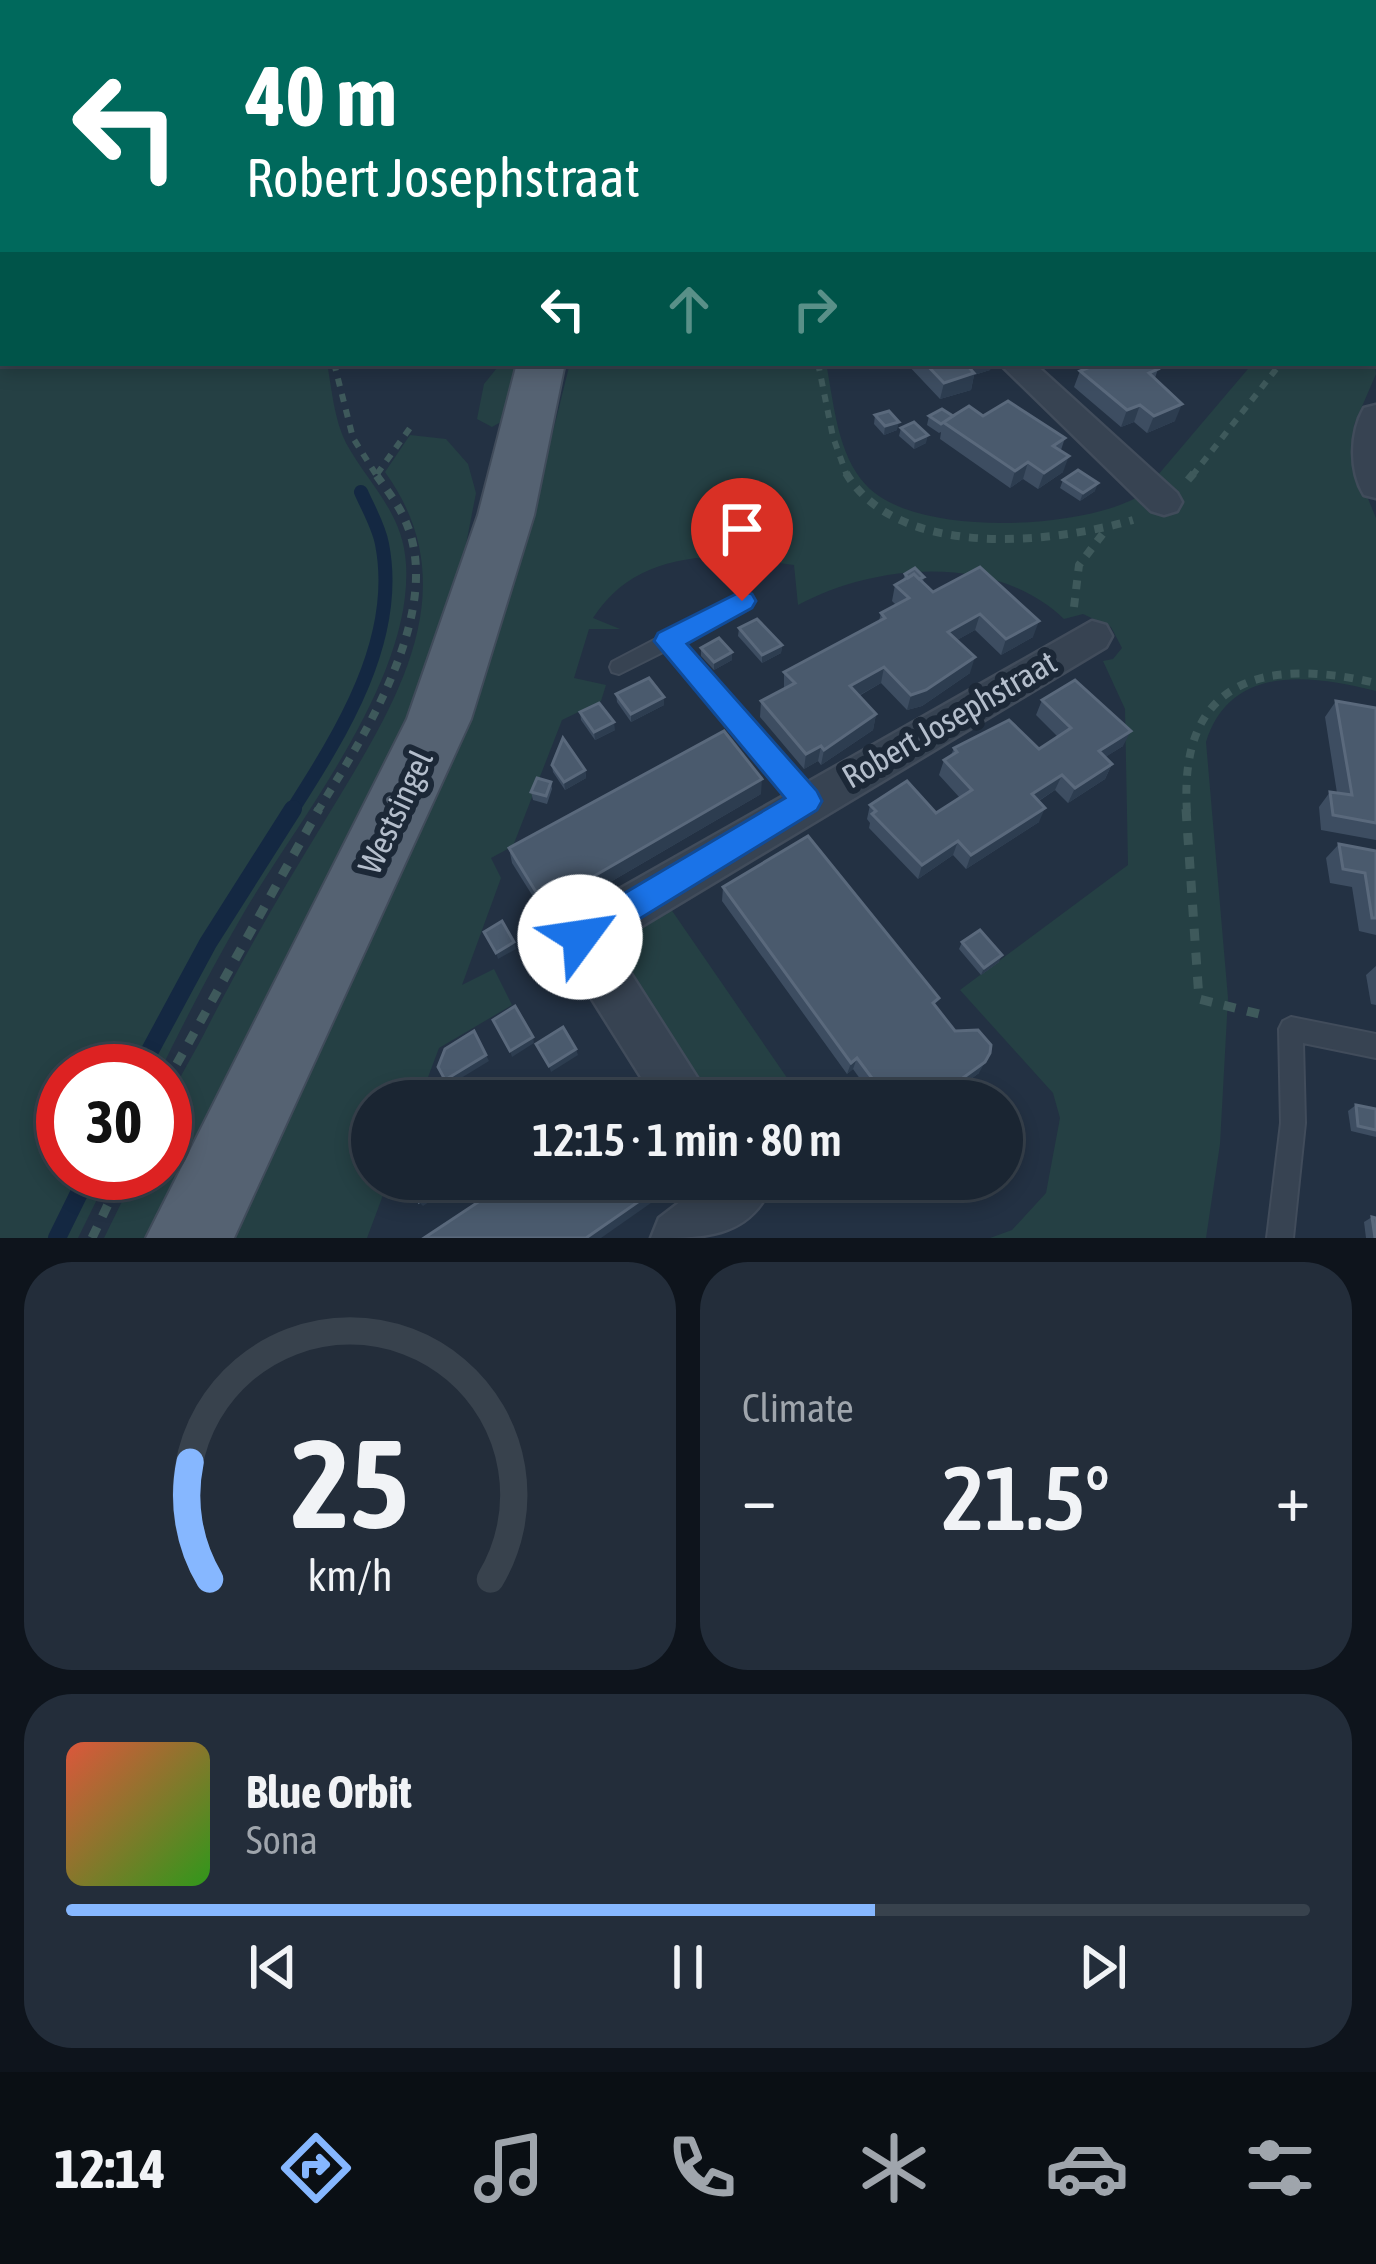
<!DOCTYPE html>
<html lang="en">
<head>
<meta charset="utf-8">
<style>
  body { margin:0; font-family:"Asap Condensed",sans-serif; background:#232d3a; color:#f1f3f6; height:100vh; display:flex; flex-direction:column; font-size:45px; white-space:nowrap }
  * { box-sizing:border-box; margin:0 }
  p { font-size:39px; color:#9fa5ac }
  .icon { flex:none; width:66px; height:66px; fill:none; stroke:currentColor; stroke-width:2; stroke-linecap:round; stroke-linejoin:round }
  .map { position:relative; height:1238px; overflow:hidden }
  .details { display:flex; flex-direction:column; gap:24px; padding:24px; background:#0e141c; flex:1 }
  .details>* { flex:none }
  .top-card { position:absolute; left:0px; top:0px; width:1377px; height:366px; box-shadow:0 6px 18px #0003,0 0 0 3px #38424d; background:#00695c; color:#fff; overflow:hidden }
  .speed { position:absolute; left:36px; top:1044px; display:flex; gap:24px; font-size:60px; font-weight:700; text-align:center }
  .speed>* { display:grid; place-content:center; width:156px; height:156px; border-radius:50%; background:#1a2532; box-shadow:0 6px 18px #0003,0 0 0 3px #38424d; line-height:1 }
  .speed .limit { border:18px solid #d22; background:#fff; color:#111 }
  .pin { position:absolute; display:grid; place-items:center; width:102px; height:102px; color:#fff; margin:-123px -51px; border-radius:50% 50% 50% 0; rotate:-45deg; box-shadow:0 0 12px #0007 }
  .pin .icon { rotate:45deg }
  .me { position:absolute; width:132px; margin:-66px; rotate:59deg; stroke-linejoin:round; filter:drop-shadow(0 0 9px #0008) }
  .turn { display:flex; align-items:center; gap:42px; height:252px; padding:0 48px; font-size:54px }
  .turn .icon { width:156px; height:156px; stroke-width:2.5 }
  .turn b { display:block; font-size:84px; line-height:102px }
  .lanes { display:flex; align-items:center; height:114px; padding:0 48px; background:#0003; justify-content:center; gap:60px; direction:ltr }
  .lanes .off { opacity:.35 }
  .big { font-size:90px; font-weight:600; line-height:1.1 }
  .details .tile { flex:1; display:flex; flex-direction:column; justify-content:center; gap:18px; min-width:0; padding:0 42px; border-radius:48px; background:#232d3a }
  .details .dial { align-items:center; gap:0 }
  .dial svg { height:312px; overflow:visible; fill:none; stroke:#38424d; stroke-width:7; stroke-linecap:round; text-anchor:middle }
  .dial text { fill:#f1f3f6; stroke:none }
  .song { display:flex; align-items:center; gap:36px }
  .cover { width:144px; height:144px; border-radius:18px; background:linear-gradient(135deg,hsl(10 70% 55%),hsl(110 70% 35%)) }
  .played { height:12px; border-radius:6px; background:linear-gradient(90deg,#86b7ff 65%,#38424d 65%) }
  .keys { display:flex; justify-content:space-around; direction:ltr }
  .heat { display:flex; justify-content:space-between; align-items:center; font-size:66px; direction:ltr }
  .details .tiles { flex:1; display:grid; gap:24px; grid-template-columns:1fr 1fr }
  .tile:last-child { grid-column:span 2 }
  .trip { position:absolute; left:351px; top:1080px; width:672px; height:120px; border-radius:60px; background:#1a2532; box-shadow:0 6px 18px #0003,0 0 0 3px #38424d; font-weight:600; line-height:120px; text-align:center }
  .dock { display:flex; height:192px; justify-content:space-around; align-items:center; background:#0a0f14; color:#9fa5ac }
  .dock .icon { width:84px; height:84px }
  .dock .on { color:#86b7ff }
  .dock b { font-size:54px; color:#f1f3f6 }
  .map>svg:first-child { display:block }
  .green { fill:#254044 }
  .lines { fill:none; stroke-linecap:round; stroke-linejoin:round }
  .stream-far1 { stroke:#142842; stroke-width:14 }
  .stream { stroke:#142842; stroke-width:18 }
  .service-casing { stroke:#414c5b; stroke-width:4 }
  .minor-casing { stroke:#414c5b; stroke-width:5 }
  .primary-casing { stroke:#414c5b; stroke-width:4 }
  .path-far3 { stroke:#3e595b; stroke-width:4.5; stroke-dasharray:6 6; stroke-linecap:butt }
  .path-far2 { stroke:#3e595b; stroke-width:6; stroke-dasharray:8 8; stroke-linecap:butt }
  .path-far1 { stroke:#3e595b; stroke-width:8; stroke-dasharray:9 9; stroke-linecap:butt }
  .path { stroke:#3e595b; stroke-width:9; stroke-dasharray:12 12; stroke-linecap:butt }
  .service { fill:#374352; fill-rule:evenodd }
  .minor { fill:#374352; fill-rule:evenodd }
  .primary { fill:#556272; fill-rule:evenodd }
  .wall { fill:#3d4d61 }
  .shaded-wall { fill:#2d3d50 }
  .building { fill:#4a5a6d; stroke:#5a697c; stroke-width:3 }
  .route { fill:#1a73e8; stroke:#114b97; stroke-width:3 }
  .labels { text-anchor:middle; stroke-width:12; stroke-linejoin:round; paint-order:stroke }
  .street-label { font-size:33px; fill:#b4becc; stroke:#1c2837 }
</style>
</head>
<body>
<div class="map">
<svg width="1376" height="1238" viewBox="0 0 1376 1238">
  <rect width="100%" height="100%" fill="#233143"/>
  <g class="green">
    <path d="M0 7 3 363H327C332 390 334 419 346 443 369 485 403 512 406 564 413 678 302 815 246 909 215 962 187 1016 160 1071H63V1173H110L78 1238H0Z"/>
    <path d="M1374 356 1376 374 1354 425 1352 460 1376 518V691C1311 675 1231 663 1206 742L1228 998 1220 1144 1206 1238H990L1012 1230 1046 1193 1060 1118 1053 1093 960 990 1128 865 1125 709 1103 661 1113 659 1122 648 1111 627 1083 614 1064 619C995 553 876 563 798 605L794 565 735 557 730 576 724 578V556C670 558 624 570 593 618L620 629H589L574 678 606 685 601 701 562 720 513 846 491 858 501 878 462 985 494 969 512 1005 439 1048 419 1101H372V1179H389L367 1238H226L537 496 570 363H826C834 403 837 454 866 485 914 538 1084 530 1141 495L1253 363H1374Z"/>
    <path d="M501 363H519L506 419 492 427 477 419 484 384Z"/>
    <path d="M410 435 446 439 468 464 476 493 461 570 430 676 159 1238H104L136 1173H165C165 1154 161 1128 166 1109 174 1085 191 1059 203 1036 240 963 281 892 324 822 389 713 473 594 385 472Z"/>
    <path d="M666 902 803 1101H711L626 968C618 934 641 920 666 902Z"/>
  </g>
  <g class="lines">
    <path class="stream-far1" d="M291 812C340 735 401 640 382 544 379 527 368 508 361 492"/>
    <g class="stream">
      <path d="M139 1071 208 943 293 809"/>
      <path d="M57 1238 89 1173"/>
    </g>
    <g class="service-casing">
      <g id="service">
        <rect x="1374" y="81" width="2" height="6"/>
        <path d="M1374 131 1376 132V141L1374 140Z"/>
        <path d="M742 594 751 601 748 606 680 643 813 795 816 801 813 807 806 810 799 807 665 651 619 674 612 672 610 667 612 662Z"/>
        <path d="M1291 1017 1376 1034V1058L1303 1043 1305 1123 1293 1238H1267L1281 1123 1279 1029 1283 1021Z"/>
      </g>
    </g>
    <g class="minor-casing">
      <g id="minor">
        <rect x="1374" y="333" width="2" height="20"/>
        <path d="M999 363H1034L1177 493 1182 502 1177 511 1164 515 1151 511Z"/>
        <path d="M1376 405V498L1364 495C1349 471 1350 432 1364 408Z"/>
        <path d="M1092 621 1106 625 1112 636 1106 647 612 944 712 1101H656L563 953 556 937 563 921Z"/>
        <path d="M710 1179H766L770 1189C747 1238 703 1238 651 1238L659 1218Z"/>
      </g>
    </g>
    <g class="primary-casing">
      <g id="primary">
        <path d="M537 0H571L572 3H538Z"/>
        <path d="M517 363H565L534 515 471 719 234 1238H146L407 719 478 515Z"/>
      </g>
    </g>
    <path class="path-far3" d="M0 3 74 0"/>
    <g class="path-far2">
      <path d="M1374 263 1376 258"/>
      <path d="M334 363 353 438 377 476"/>
      <path d="M818 363 833 437 847 476"/>
      <path d="M377 474 410 428"/>
      <path d="M1192 476 1281 363"/>
    </g>
    <g class="path-far1">
      <path d="M846 473C898 560 1050 544 1133 520"/>
      <path d="M1188 480 1194 473"/>
      <path d="M1074 607 1079 565 1105 531"/>
      <path d="M317 812C363 738 446 610 405 520 398 503 385 488 375 473"/>
      <path d="M1187 812C1178 679 1264 657 1376 683"/>
    </g>
    <g class="path">
      <path d="M1186 809 1199 999 1263 1015"/>
      <path d="M165 1085 319 809"/>
      <path d="M92 1238 123 1173"/>
    </g>
    <use href="#service" class="service"/>
    <use href="#minor" class="minor"/>
    <use href="#primary" class="primary"/>
  </g>
  <g class="wall">
    <path d="M906 363H992L990 370 974 375 971 390 940 399Z"/>
    <path d="M1085 363H1151L1158 369 1155 378 1175 421 1147 433 1134 422 1121 427 1074 387 1080 371 1089 367Z"/>
    <path d="M875 415 897 430 884 435 874 424Z"/>
    <path d="M929 416H983L1065 438 1061 450 1063 472 1038 489 1023 479 1010 488 940 439 941 432 939 433 927 425Z"/>
    <path d="M901 428 926 443 914 449 899 436Z"/>
    <path d="M1063 480 1095 491 1080 501 1060 488Z"/>
    <path d="M905 574 924 577 923 582 933 592 1033 637 1001 655 975 630 957 640 970 673 922 706 907 710 881 683 859 696 876 714 873 730 821 765 818 761 804 769 760 717 761 701 784 689V672L879 621 881 613 896 605 892 601 895 585 903 580Z"/>
    <path d="M739 628 782 645 781 653 762 663 738 636Z"/>
    <path d="M701 648 732 660 714 670 701 656Z"/>
    <path d="M616 694 664 697V705L631 722 617 702Z"/>
    <path d="M1042 700 1123 746 1105 757 1112 764 1105 779 1068 803 1055 790 1039 801V822L966 869 953 855 918 879 869 828 870 823 867 819 870 805 936 813 960 798 939 775 944 760 951 755 954 748 1039 749 1058 737 1036 715Z"/>
    <path d="M1336 701 1376 708V840L1321 830 1319 807 1330 792 1337 793 1325 717Z"/>
    <path d="M580 712 615 730 595 740 581 720Z"/>
    <path d="M552 765 585 770 586 778 565 790 553 772Z"/>
    <path d="M551 782 552 789 547 804 533 800 531 792Z"/>
    <path d="M761 794 547 919 512 863 509 848Z"/>
    <path d="M1339 844 1376 851V935L1359 931 1352 887 1330 883 1326 858Z"/>
    <path d="M723 887 935 1006 979 1073 941 1101H876L853 1069 847 1074 722 901Z"/>
    <path d="M962 942 999 962 981 975 959 949Z"/>
    <path d="M1376 966V1005L1371 1004 1366 975Z"/>
    <path d="M1356 1105 1376 1109V1137L1351 1131 1348 1111Z"/>
    <path d="M886 1179H935L904 1203Z"/>
    <path d="M1372 1217 1376 1238H1366L1364 1222Z"/>
  </g>
  <g class="shaded-wall">
    <path d="M964 363H992L990 370 974 375 971 390 940 399 944 383Z"/>
    <path d="M1182 404 1175 421 1147 433 1154 416Z"/>
    <path d="M1140 405 1134 422 1121 427 1127 410Z"/>
    <path d="M899 422 897 430 884 435 885 426Z"/>
    <path d="M928 435 926 443 914 449 915 441Z"/>
    <path d="M1069 456 1063 472 1038 489 1044 473Z"/>
    <path d="M1028 462 1023 479 1010 488 1015 471Z"/>
    <path d="M1098 483 1095 491 1080 501 1083 493Z"/>
    <path d="M980 614 975 630 943 648 948 632Z"/>
    <path d="M1039 621 1033 637 1001 655 1006 639Z"/>
    <path d="M782 645 781 653 762 663V655Z"/>
    <path d="M732 652V660L714 670V662Z"/>
    <path d="M975 657 970 673 922 706 907 710 911 695Z"/>
    <path d="M884 667 881 683 847 702 850 686Z"/>
    <path d="M664 697V705L631 722V714Z"/>
    <path d="M876 714 873 730 821 765 824 750Z"/>
    <path d="M614 722 615 730 595 740 594 732Z"/>
    <path d="M1131 731 1123 746 1091 766 1099 751Z"/>
    <path d="M821 746 818 761 804 769 806 754Z"/>
    <path d="M1112 764 1105 779 1068 803 1075 788Z"/>
    <path d="M585 770 586 778 565 790 564 782Z"/>
    <path d="M1062 775 1055 790 1026 809 1032 794Z"/>
    <path d="M762 779 761 794 547 919 544 905Z"/>
    <path d="M1045 808 1039 822 966 869 971 855Z"/>
    <path d="M958 841 953 855 918 879 922 865Z"/>
    <path d="M514 942 516 949 498 959 496 953Z"/>
    <path d="M1002 955 999 962 981 975 984 968Z"/>
    <path d="M533 1037 534 1043 512 1057 510 1051Z"/>
    <path d="M576 1049 578 1055 551 1072 549 1066Z"/>
    <path d="M486 1055 489 1061 448 1086 445 1080Z"/>
    <path d="M857 1058 853 1069 847 1074 851 1063Z"/>
    <path d="M985 1062 979 1073 941 1101H931Z"/>
    <path d="M434 1179 441 1194 423 1206 419 1202Z"/>
    <path d="M671 1179H678V1184L601 1238H586Z"/>
    <path d="M932 1179H935L904 1203 906 1198Z"/>
  </g>
  <g class="building">
    <path d="M925 363H965L974 373 944 383Z"/>
    <path d="M1100 363H1151L1158 369 1149 373 1182 404 1154 416 1140 405 1127 410 1080 371Z"/>
    <path d="M1008 401 1065 438 1053 446 1069 456 1044 473 1028 462 1015 471 943 422 969 406 983 416Z"/>
    <path d="M942 409 953 416 941 424 929 416Z"/>
    <path d="M889 411 899 422 885 426 875 415Z"/>
    <path d="M914 422 928 435 915 441 901 428Z"/>
    <path d="M1078 470 1098 483 1083 493 1063 480Z"/>
    <path d="M980 567 1039 621 1006 639 980 614 948 632 975 657 926 690 911 695 884 667 850 686 876 714 824 750 821 746 806 754 761 701 795 683 784 672 885 618 881 613 909 598 895 585 914 574 933 592Z"/>
    <path d="M915 568 924 577 919 579 914 574 908 578 905 574Z"/>
    <path d="M757 619 782 645 762 655 739 628Z"/>
    <path d="M719 638 732 652 714 662 701 648Z"/>
    <path d="M649 678 664 697 631 714 616 694Z"/>
    <path d="M1075 680 1131 731 1099 751 1112 764 1075 788 1062 775 1032 794 1045 808 971 855 958 841 922 865 872 814 876 811 870 805 907 781 936 813 972 790 944 760 957 752 954 748 1009 720 1039 749 1071 728 1042 700Z"/>
    <path d="M1336 701 1376 708V823L1333 815 1330 792 1352 795Z"/>
    <path d="M599 703 614 722 594 732 580 712Z"/>
    <path d="M724 731 762 779 544 905 509 848Z"/>
    <path d="M563 738 585 770 564 782 552 765Z"/>
    <path d="M537 778 551 782 546 796 531 792Z"/>
    <path d="M808 836 939 998 933 1003 955 1031 978 1030 991 1045 990 1053 985 1062 931 1101H889L857 1058 851 1063 723 887Z"/>
    <path d="M1339 844 1376 851V918H1372L1365 873 1343 869Z"/>
    <path d="M502 921 514 942 496 953 484 932Z"/>
    <path d="M980 930 1002 955 984 968 962 942Z"/>
    <path d="M515 1006 533 1037 510 1051 493 1020Z"/>
    <path d="M563 1027 576 1049 549 1066 536 1044Z"/>
    <path d="M474 1031 486 1055 445 1080 438 1067 445 1049Z"/>
    <path d="M560 1087 570 1101H537Z"/>
    <path d="M1356 1105 1376 1109V1130L1358 1126Z"/>
    <path d="M409 1179H434L438 1189 419 1202Z"/>
    <path d="M513 1179H671L586 1238H424Z"/>
    <path d="M892 1179H932L906 1198Z"/>
    <path d="M1372 1217 1376 1218V1238H1375Z"/>
  </g>
  <path class="route" d="M742 591 752 594 756 601 752 608 687 644 817 791 822 801 817 810 592 948 580 953 569 948 564 937 569 926 785 798 654 641 658 633Z"/>
  <g class="labels">
    <g class="street-label">
      <text transform="translate(949 719) rotate(-30)" y="12">Robert Josephstraat</text>
      <text transform="translate(395 812) rotate(-65)" y="12">Westsingel</text>
    </g>
  </g>
</svg>
<div class="speed"><div class="limit">30</div></div>
<div class="pin" style="left:742px;top:601px;background:#d93025"><svg class="icon" aria-label="arrive" viewBox="0 0 24 24"><path d="M6 21V4h12l-3 4 3 4H6"/></svg></div>
<svg class="me" style="left:580px;top:937px" viewBox="-20 -20 40 40"><circle r="19" fill="#fff"/><path d="M0-13L10 11 0 6-10 11z" fill="#1a73e8"/></svg>
<div class="trip">12:15 · 1 min · 80 m</div>
<div class="top-card">
<div class="turn"><svg class="icon" aria-label="left" viewBox="0 0 24 24"><path d="M17 20v-9H6M10 6l-5 5 5 5"/></svg><div><b>40 m</b>Robert Josephstraat</div></div>
<div class="lanes"><svg class="icon" aria-label="left" viewBox="0 0 24 24"><path d="M17 20v-9H6M10 6l-5 5 5 5"/></svg><svg class="icon off" aria-label="ahead" viewBox="0 0 24 24"><path d="M12 20V5M6 11l6-6 6 6"/></svg><svg class="icon off" aria-label="right" viewBox="0 0 24 24"><path d="M7 20v-9h11M14 6l5 5-5 5"/></svg></div>
</div>
</div>
<section class="details">
<div class="tiles">
<div class="tile dial"><svg viewBox="0 0 100 80">
<path d="M14 69A42 42 0 1 1 86 69"/>
<path d="M14 69A42 42 0 0 1 9 39" stroke="#86b7ff"/>
<text x="50" y="56" font-size="32" font-weight="700">25</text>
<text x="50" y="72" font-size="11">km/h</text>
</svg></div>
<div class="tile"><p>Climate</p>
<div class="heat"><a>−</a><b class="big">21.5°</b><a>+</a></div>
</div>
<div class="tile">
<div class="song"><i class="cover"></i><div><b>Blue Orbit</b><p>Sona</p></div></div>
<div class="played"></div>
<div class="keys"><svg class="icon" aria-label="previous" viewBox="0 0 24 24"><path d="M18 5L8 12l10 7zM5 5v14"/></svg><svg class="icon" aria-label="pause" viewBox="0 0 24 24"><path d="M8 5v14M16 5v14"/></svg><svg class="icon" aria-label="next" viewBox="0 0 24 24"><path d="M6 5l10 7-10 7zM19 5v14"/></svg></div>
</div>
</div>
</section>
<nav class="dock">
<b>12:14</b>
<svg class="icon on" aria-label="directions" viewBox="0 0 24 24"><path d="M12 3l9 9-9 9-9-9zM9 14v-3h6M13 9l2 2-2 2"/></svg>
<svg class="icon" aria-label="music" viewBox="0 0 24 24"><path d="M9 18V5l10-2v13"/><circle cx="6" cy="18" r="3"/><circle cx="16" cy="16" r="3"/></svg>
<svg class="icon" aria-label="phone" viewBox="0 0 24 24"><path d="M5 4h4l2 5-3 2q2 4 5 5l2-3 5 2v4C11 20 4 13 5 4z"/></svg>
<svg class="icon" aria-label="climate" viewBox="0 0 24 24"><path d="M12 3v18M4 7l16 10M4 17L20 7"/></svg>
<svg class="icon" aria-label="car" viewBox="0 0 24 24"><path d="M5 17H2v-5l4-1 3-4h7l3 4 3 1v5h-3M9 17h6M6 11h13"/><circle cx="7" cy="17" r="2"/><circle cx="17" cy="17" r="2"/></svg>
<svg class="icon" aria-label="filters" viewBox="0 0 24 24"><path d="M4 7h16M4 17h16"/><circle cx="9" cy="7" r="2"/><circle cx="15" cy="17" r="2"/></svg>
</nav>
</body>
</html>
